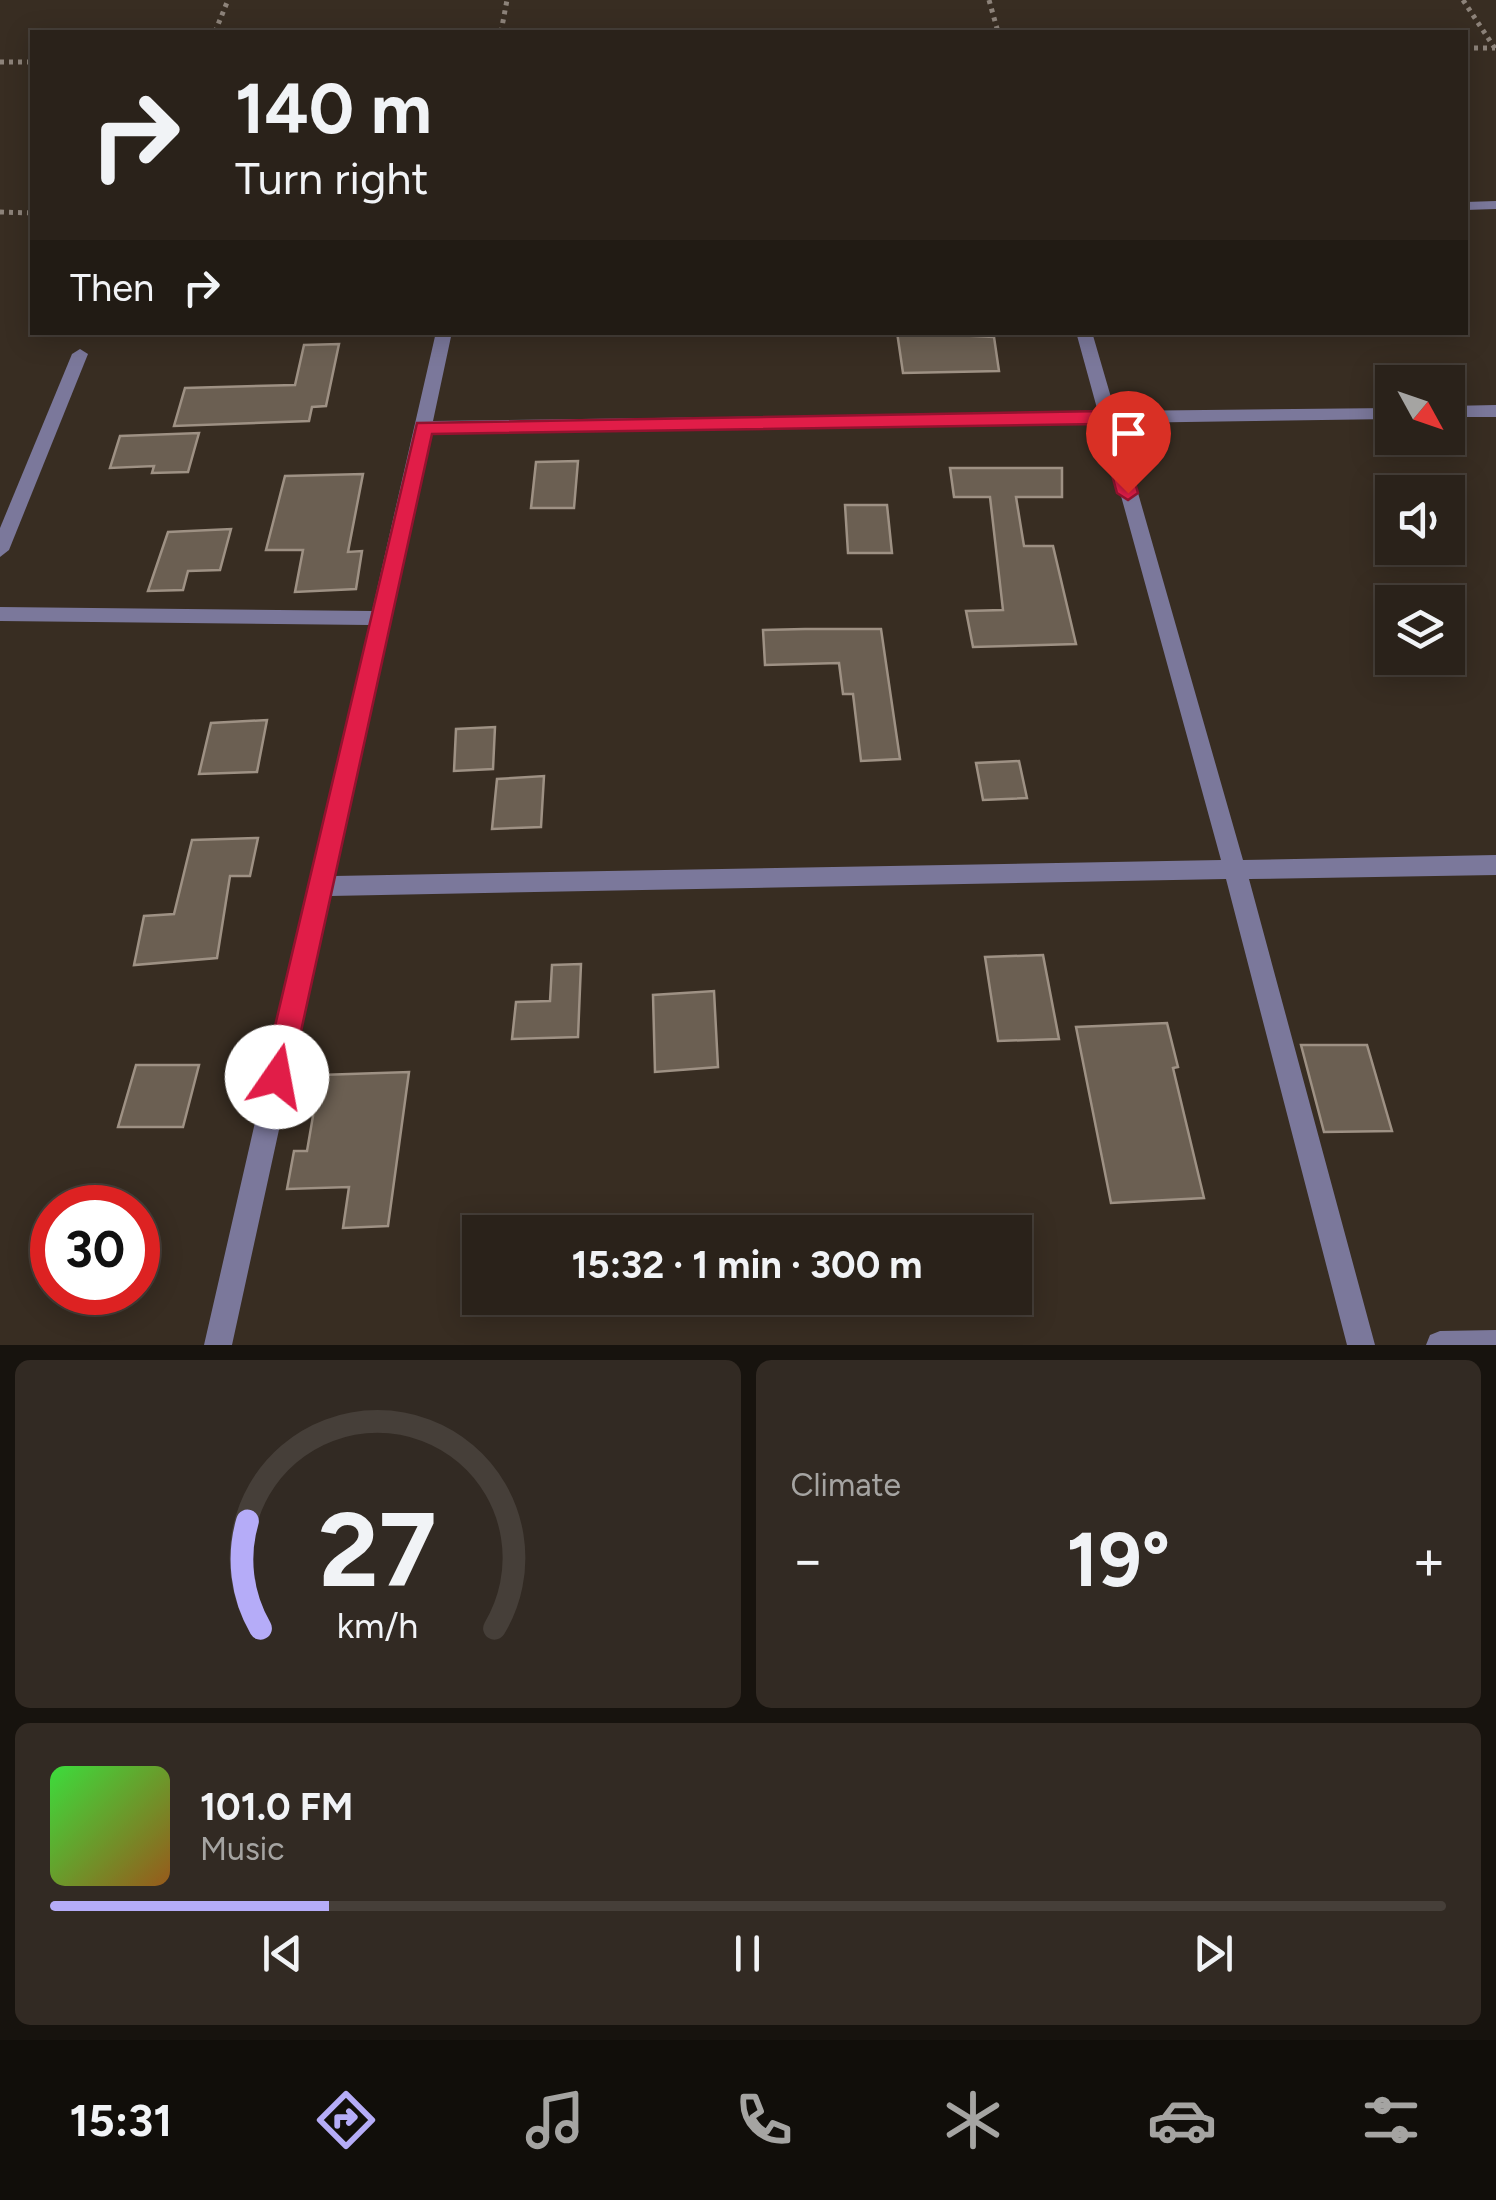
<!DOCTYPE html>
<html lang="en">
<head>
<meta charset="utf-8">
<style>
  body { margin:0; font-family:Figtree,sans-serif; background:#322a23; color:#f1f3f6; height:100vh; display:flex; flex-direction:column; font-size:38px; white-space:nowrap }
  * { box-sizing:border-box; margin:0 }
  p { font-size:32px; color:#a5a4a2 }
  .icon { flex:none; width:55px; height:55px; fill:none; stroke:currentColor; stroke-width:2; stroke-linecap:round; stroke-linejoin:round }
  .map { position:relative; height:1345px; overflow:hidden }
  .panel { display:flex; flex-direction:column; gap:15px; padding:15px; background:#17130e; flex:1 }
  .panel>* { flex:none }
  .banner { position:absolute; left:30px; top:30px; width:1438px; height:305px; border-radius:0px; box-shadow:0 5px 25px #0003,0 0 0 2px #463f39; background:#2a221a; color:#f1f3f6; overflow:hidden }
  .needle { width:65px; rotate:130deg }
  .fabs { position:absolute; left:1375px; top:365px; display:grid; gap:20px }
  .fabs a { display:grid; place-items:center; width:90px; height:90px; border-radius:0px; background:#2a221a; box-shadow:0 5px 25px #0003,0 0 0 2px #463f39; font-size:50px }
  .speed { position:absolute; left:30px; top:1185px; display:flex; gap:20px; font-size:50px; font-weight:700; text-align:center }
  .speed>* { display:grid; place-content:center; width:130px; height:130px; border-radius:50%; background:#2a221a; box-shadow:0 5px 25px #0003,0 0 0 2px #463f39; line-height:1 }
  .speed .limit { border:15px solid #d22; background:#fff; color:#111 }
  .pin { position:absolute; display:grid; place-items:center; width:85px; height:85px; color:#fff; margin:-102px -42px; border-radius:50% 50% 50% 0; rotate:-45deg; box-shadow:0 0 10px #0007 }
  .pin .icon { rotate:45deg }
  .me { position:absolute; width:110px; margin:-55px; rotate:12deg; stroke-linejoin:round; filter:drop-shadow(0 0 8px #0008) }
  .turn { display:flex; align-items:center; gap:35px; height:210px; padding:0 40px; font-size:45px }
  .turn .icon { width:130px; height:130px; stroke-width:2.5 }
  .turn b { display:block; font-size:70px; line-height:85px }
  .then { display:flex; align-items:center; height:95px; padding:0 40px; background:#0003; gap:20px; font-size:38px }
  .big { font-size:75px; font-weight:700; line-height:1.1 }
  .panel .card { flex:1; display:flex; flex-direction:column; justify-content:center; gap:15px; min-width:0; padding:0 35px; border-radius:15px; background:#322a23 }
  .panel .dial { align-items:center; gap:0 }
  .dial svg { height:260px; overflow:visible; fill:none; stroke:#463f39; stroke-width:7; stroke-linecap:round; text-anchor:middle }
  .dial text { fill:#f1f3f6; stroke:none }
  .song { display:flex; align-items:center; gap:30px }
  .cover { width:120px; height:120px; border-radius:15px; background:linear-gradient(135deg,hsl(120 70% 55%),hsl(30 70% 35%)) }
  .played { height:10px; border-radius:5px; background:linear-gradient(90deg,#b5acf8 20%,#463f39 20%) }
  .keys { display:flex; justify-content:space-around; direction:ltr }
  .heat { display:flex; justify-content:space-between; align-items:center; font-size:55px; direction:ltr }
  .panel .tiles { flex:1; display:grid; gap:15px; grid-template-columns:1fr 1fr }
  .card:last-child { grid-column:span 2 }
  .trip { position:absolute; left:462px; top:1215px; width:570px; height:100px; border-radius:0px; background:#2a221a; box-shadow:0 5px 25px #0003,0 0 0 2px #463f39; font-weight:700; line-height:100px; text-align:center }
  .dock { display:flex; height:160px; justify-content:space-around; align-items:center; background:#110e0a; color:#a5a4a2 }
  .dock .icon { width:70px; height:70px }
  .dock .on { color:#b5acf8 }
  .dock b { font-size:45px; color:#f1f3f6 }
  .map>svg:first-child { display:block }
  .building { fill:#6b5f52; stroke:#9e9184; stroke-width:2.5 }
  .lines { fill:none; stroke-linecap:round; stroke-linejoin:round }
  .path { stroke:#8d837a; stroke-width:5; stroke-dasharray:4 5; stroke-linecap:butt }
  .street { fill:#7b789b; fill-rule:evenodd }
  .route { fill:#e11d48; stroke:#92132f; stroke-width:2.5 }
</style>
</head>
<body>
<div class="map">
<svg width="1496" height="1345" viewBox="0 0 1496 1345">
  <rect width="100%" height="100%" fill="#382d22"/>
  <g class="building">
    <path d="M897 332 994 337 999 371 903 373Z"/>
    <path d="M339 344 326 406 312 407 309 421 174 426 185 388 295 385 304 345Z"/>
    <path d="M199 433 188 472 152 473 154 466 110 468 120 436Z"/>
    <path d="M578 461 574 508H531L536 462Z"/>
    <path d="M950 468H1062V497H1016L1024 546H1053L1076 644 973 647 966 611 1003 610 990 497H954Z"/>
    <path d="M363 474 348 552 362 551 356 589 295 592 303 550H266L285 476Z"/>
    <path d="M845 505H887L892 553H848Z"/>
    <path d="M231 529 220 570 188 571 183 590 148 591 168 532Z"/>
    <path d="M805 629H881L900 759 861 761 853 694H843L839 663 765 665 763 630Z"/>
    <path d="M267 720 257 772 199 774 211 723Z"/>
    <path d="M495 727 493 769 454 771 456 729Z"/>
    <path d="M1019 761 1027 798 983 800 976 763Z"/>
    <path d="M544 776 541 827 492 829 497 779Z"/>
    <path d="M258 838 250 876H230L217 958 134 965 144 916 174 914 192 840Z"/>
    <path d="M1043 955 1059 1039 998 1041 985 957Z"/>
    <path d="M581 964 578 1037 512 1039 516 1002 550 1001 552 965Z"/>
    <path d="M714 991 718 1067 655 1072 653 995Z"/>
    <path d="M1167 1023 1178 1067 1173 1068 1204 1198 1111 1203 1076 1027Z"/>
    <path d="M1301 1045H1367L1392 1131 1324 1132Z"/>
    <path d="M136 1065H199L183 1127H118Z"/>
    <path d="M409 1072 388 1226 343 1228 349 1187 287 1189 294 1151H307L320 1075Z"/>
  </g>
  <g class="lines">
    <g class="path">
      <path d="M989 0 998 32"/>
      <path d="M1463 0 1496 50"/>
      <path d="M215 32 228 0"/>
      <path d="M501 32 507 0"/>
      <path d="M1465 48H1495"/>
      <path d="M0 62H32"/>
      <path d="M0 212 32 213"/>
    </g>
    <g class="street">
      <path d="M1496 201V209L1465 210V202Z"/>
      <path d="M436 332H452L433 421 1098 412 1076 332H1092L1115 411 1392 408V419L1118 423 1243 860 1496 855V875L1249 879 1375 1345H1347L1226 879 330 896 232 1345H204L369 625 0 621V607L372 611ZM1101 423 1221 860 334 876 430 433Z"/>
      <path d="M80 349 88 354 9 550 0 557V528L72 354Z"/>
      <path d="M1496 405V417H1448V406Z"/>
      <path d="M1496 1330V1345H1426L1430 1335 1440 1331Z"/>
    </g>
  </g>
  <path class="route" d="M1106 411 1116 418 1138 493 1128 500 1117 493 1098 424 432 434 291 1077 287 1087 277 1091 267 1087 263 1077 417 423Z"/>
</svg>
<div class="fabs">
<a><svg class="needle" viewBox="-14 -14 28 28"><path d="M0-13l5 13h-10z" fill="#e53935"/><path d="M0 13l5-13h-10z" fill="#a5a4a2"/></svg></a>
<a><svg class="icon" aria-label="sound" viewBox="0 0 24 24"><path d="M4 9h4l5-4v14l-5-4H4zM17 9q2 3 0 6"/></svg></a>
<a><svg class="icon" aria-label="layers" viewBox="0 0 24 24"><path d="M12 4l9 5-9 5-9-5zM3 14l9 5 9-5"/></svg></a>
</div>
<div class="speed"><div class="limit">30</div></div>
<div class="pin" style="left:1128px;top:493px;background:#d93025"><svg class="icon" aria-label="arrive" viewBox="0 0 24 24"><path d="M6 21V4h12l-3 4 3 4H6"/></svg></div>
<svg class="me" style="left:277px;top:1077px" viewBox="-20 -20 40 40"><circle r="19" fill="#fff"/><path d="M0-13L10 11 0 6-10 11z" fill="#e11d48"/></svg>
<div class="trip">15:32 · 1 min · 300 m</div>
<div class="banner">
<div class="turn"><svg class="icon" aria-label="right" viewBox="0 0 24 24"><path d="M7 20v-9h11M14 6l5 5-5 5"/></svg><div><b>140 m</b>Turn right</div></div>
<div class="then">Then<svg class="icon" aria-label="right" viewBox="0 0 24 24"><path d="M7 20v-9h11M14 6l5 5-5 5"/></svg></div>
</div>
</div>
<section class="panel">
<div class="tiles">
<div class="card dial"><svg viewBox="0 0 100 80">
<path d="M14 69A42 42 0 1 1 86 69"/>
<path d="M14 69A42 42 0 0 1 10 36" stroke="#b5acf8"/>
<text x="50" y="56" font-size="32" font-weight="700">27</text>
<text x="50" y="72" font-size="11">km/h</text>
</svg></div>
<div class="card"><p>Climate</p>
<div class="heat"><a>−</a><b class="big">19°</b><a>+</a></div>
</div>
<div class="card">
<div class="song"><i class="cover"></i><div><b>101.0 FM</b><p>Music</p></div></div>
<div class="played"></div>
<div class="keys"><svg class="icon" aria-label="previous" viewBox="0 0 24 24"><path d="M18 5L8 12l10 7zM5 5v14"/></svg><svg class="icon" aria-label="pause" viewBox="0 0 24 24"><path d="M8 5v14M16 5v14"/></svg><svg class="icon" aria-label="next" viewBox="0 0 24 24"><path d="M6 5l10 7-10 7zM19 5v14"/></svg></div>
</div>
</div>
</section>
<nav class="dock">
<b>15:31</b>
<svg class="icon on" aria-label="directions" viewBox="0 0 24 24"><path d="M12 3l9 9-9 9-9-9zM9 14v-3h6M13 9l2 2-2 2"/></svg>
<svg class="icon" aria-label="music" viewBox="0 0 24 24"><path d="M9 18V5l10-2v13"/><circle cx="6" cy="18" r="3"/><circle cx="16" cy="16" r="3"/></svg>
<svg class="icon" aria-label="phone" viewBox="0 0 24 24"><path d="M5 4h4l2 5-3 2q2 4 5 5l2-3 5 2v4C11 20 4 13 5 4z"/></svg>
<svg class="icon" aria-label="climate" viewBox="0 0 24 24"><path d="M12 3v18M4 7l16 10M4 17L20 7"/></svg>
<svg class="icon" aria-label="car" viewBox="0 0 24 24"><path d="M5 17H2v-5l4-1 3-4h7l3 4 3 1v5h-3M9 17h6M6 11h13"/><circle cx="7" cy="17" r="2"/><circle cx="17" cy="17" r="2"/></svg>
<svg class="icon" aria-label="filters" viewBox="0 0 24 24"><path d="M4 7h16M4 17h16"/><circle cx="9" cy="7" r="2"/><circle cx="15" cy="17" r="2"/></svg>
</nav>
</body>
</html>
